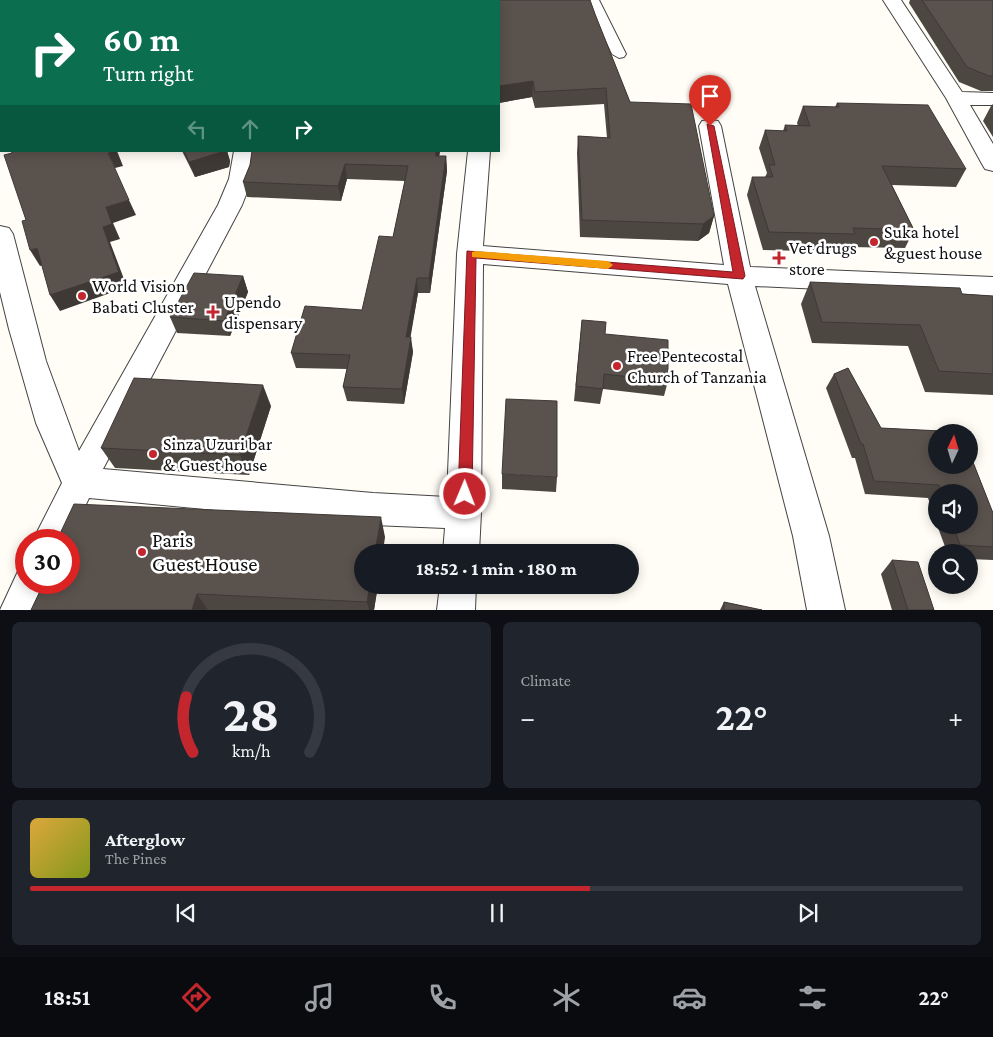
<!DOCTYPE html>
<html lang="en">
<head>
<meta charset="utf-8">
<style>
  body { margin:0; font-family:"Crimson Pro",serif; background:#20242c; color:#f1f3f6; height:100vh; display:flex; flex-direction:column; font-size:19px; white-space:nowrap }
  * { box-sizing:border-box; margin:0 }
  p { font-size:16px; color:#9ea1a6 }
  .icon { flex:none; width:28px; height:28px; fill:none; stroke:currentColor; stroke-width:2; stroke-linecap:round; stroke-linejoin:round }
  .map { position:relative; height:610px; overflow:hidden }
  .sheet { display:flex; flex-direction:column; gap:12px; padding:12px; background:#0d0f14; flex:1 }
  .sheet>* { flex:none }
  .top-card { position:absolute; left:0px; top:0px; width:500px; height:152px; box-shadow:0 2px 12px #0003; background:#0b6e4f; color:#fff; overflow:hidden }
  .needle { width:32px; rotate:4deg }
  .fabs { position:absolute; left:928px; top:424px; display:grid; gap:10px }
  .fabs a { display:grid; place-items:center; width:50px; height:50px; border-radius:50%; background:#171b24; box-shadow:0 2px 12px #0003; font-size:25px }
  .speed { position:absolute; left:15px; top:529px; display:flex; gap:10px; font-size:25px; font-weight:700; text-align:center }
  .speed>* { display:grid; place-content:center; width:65px; height:65px; border-radius:50%; background:#171b24; box-shadow:0 2px 12px #0003; line-height:1 }
  .speed .limit { border:8px solid #d22; background:#fff; color:#111 }
  .pin { position:absolute; display:grid; place-items:center; width:42px; height:42px; color:#fff; margin:-51px -21px; border-radius:50% 50% 50% 0; rotate:-45deg; box-shadow:0 0 5px #0007 }
  .pin .icon { rotate:45deg }
  .me { position:absolute; width:55px; margin:-28px; rotate:1deg; stroke-linejoin:round; filter:drop-shadow(0 0 4px #0008) }
  .turn { display:flex; align-items:center; gap:18px; height:105px; padding:0 20px; font-size:22px }
  .turn .icon { width:65px; height:65px; stroke-width:2.5 }
  .turn b { display:block; font-size:35px; line-height:42px }
  .lanes { display:flex; align-items:center; height:48px; padding:0 20px; background:#0003; justify-content:center; gap:25px; direction:ltr }
  .lanes .off { opacity:.35 }
  .big { font-size:38px; font-weight:700; line-height:1.1 }
  .sheet .card { flex:1; display:flex; flex-direction:column; justify-content:center; gap:8px; min-width:0; padding:0 18px; border-radius:8px; background:#20242c }
  .sheet .dial { align-items:center; gap:0 }
  .dial svg { height:130px; overflow:visible; fill:none; stroke:#363941; stroke-width:7; stroke-linecap:round; text-anchor:middle }
  .dial text { fill:#f1f3f6; stroke:none }
  .song { display:flex; align-items:center; gap:15px }
  .cover { width:60px; height:60px; border-radius:8px; background:linear-gradient(135deg,hsl(40 70% 55%),hsl(70 70% 35%)) }
  .played { height:5px; border-radius:2px; background:linear-gradient(90deg,#c4262e 60%,#363941 60%) }
  .keys { display:flex; justify-content:space-around; direction:ltr }
  .heat { display:flex; justify-content:space-between; align-items:center; font-size:28px; direction:ltr }
  .sheet .tiles { flex:1; display:grid; gap:12px; grid-template-columns:1fr 1fr }
  .card:last-child { grid-column:span 2 }
  .trip { position:absolute; left:354px; top:544px; width:285px; height:50px; border-radius:25px; background:#171b24; box-shadow:0 2px 12px #0003; font-weight:700; line-height:50px; text-align:center }
  .tab-bar { display:flex; height:80px; justify-content:space-around; align-items:center; background:#090b0e; color:#9ea1a6 }
  .tab-bar .icon { width:35px; height:35px }
  .tab-bar .active { color:#c4262e }
  .tab-bar b { font-size:22px; color:#f1f3f6 }
  .map>svg:first-child { display:block }
  .lines { fill:none; stroke-linecap:round; stroke-linejoin:round }
  .lane-casing { stroke:#444; stroke-width:2 }
  .street-casing { stroke:#444; stroke-width:2 }
  .lane { fill:#fff; fill-rule:evenodd }
  .street { fill:#fff; fill-rule:evenodd }
  .wall { fill:#4d4742 }
  .shaded-wall { fill:#3f3936 }
  .building { fill:#5a524d; stroke:#3f3936 }
  .route { fill:#c4262e; stroke:#7f191e }
  .slow { fill:#f59e0b }
  .poi-dot { fill:#c4262e; stroke:#fff; stroke-width:2 }
  .labels { text-anchor:middle; stroke-width:5; stroke-linejoin:round; paint-order:stroke }
  .poi-label { font-size:18px; fill:#111; stroke:#fff; text-anchor:start }
  .near-poi-label { font-size:21px; fill:#111; stroke:#fff; text-anchor:start }
</style>
</head>
<body>
<div class="map">
<svg width="993" height="610" viewBox="0 0 993 610">
  <rect width="100%" height="100%" fill="#fffdf5"/>
  <g class="lines">
    <g class="lane-casing">
      <path id="lane" d="M587 0H599L626 54 624 57 619 58 612 54Z"/>
    </g>
    <g class="street-casing">
      <g id="street">
        <path d="M160 0H178L179 1H161Z"/>
        <path d="M883 0H901L962 92 993 93V105H970L993 144V171L985 169 982 164 946 98Z"/>
        <path d="M710 120 718 121 721 126 750 267 993 277V297L755 286 829 536 845 610H807L793 536 728 284 483 264 481 513 479 552H443L445 528 373 525 89 498 69 540H33L62 483 36 423 9 329 0 292V226L9 228 13 234 46 361 79 451 218 205 229 179 234 151H256L252 179 242 205 103 469 373 493 447 497 457 254 468 151H490L483 246 724 265 699 126 702 121Z"/>
        <path d="M26 566V582H50L38 610H0L19 569Z"/>
        <path d="M440 585H476L475 610H437Z"/>
      </g>
    </g>
    <use href="#lane" class="lane"/>
    <use href="#street" class="street"/>
  </g>
  <g class="wall">
    <path d="M224 0H590L595 14 630 102 714 216 709 233 698 241 580 237 577 153 578 136 607 138 604 104 535 108 532 97 499 103V1H226Z"/>
    <path d="M910 0H993V91H981L959 82 909 3Z"/>
    <path d="M837 103 966 169 956 187 892 185 914 230 905 248 849 247 847 252 763 250 747 195 752 177H765L767 173 759 148 765 130 783 131 785 125 798 126 797 123 803 106 835 107Z"/>
    <path d="M993 104V137L983 121 991 106Z"/>
    <path d="M182 151H227L230 161 229 167 195 177Z"/>
    <path d="M252 151H440L439 156H446L447 171 430 293H418L410 337 413 352 404 404 347 401 343 387 347 369 296 368 291 353 362 310 393 237 405 181 347 179 341 201 247 197 243 182 250 165Z"/>
    <path d="M243 276 248 292 230 336 177 333 170 317Z"/>
    <path d="M810 282 993 296V395L925 392 908 346 812 343 801 304Z"/>
    <path d="M582 320 605 334 668 381 664 396 603 389 600 404 574 401Z"/>
    <path d="M848 368 881 428 961 432H936V465H969V452L993 513V560L969 559V552H947L937 525H969V492H936V522L928 498 865 494 855 458H852L826 388 834 374Z"/>
    <path d="M271 406 249 475 115 468 101 448Z"/>
    <path d="M502 474 557 477 556 492 502 489Z"/>
    <path d="M385 537 362 585H378L374 610H31L40 591 36 586Z"/>
    <path d="M892 560 934 610H892L881 574Z"/>
    <path d="M724 602 762 610H720Z"/>
  </g>
  <g class="shaded-wall">
    <path d="M0 65H1V81L0 82Z"/>
    <path d="M533 81 532 97 499 103V86Z"/>
    <path d="M113 151H117L123 166 115 168 108 153Z"/>
    <path d="M225 151H227L230 161 229 167 195 177 189 162Z"/>
    <path d="M436 151H440L437 171 436 156Z"/>
    <path d="M446 156 447 171 430 293 429 278Z"/>
    <path d="M345 164 347 179 341 201 338 186Z"/>
    <path d="M129 200 136 215 113 223 120 239 110 242 127 287 60 311 50 295 103 227 106 207Z"/>
    <path d="M714 216 709 233 698 241 703 224Z"/>
    <path d="M37 248 46 264 40 266 30 250Z"/>
    <path d="M243 276 248 292 230 336 224 321Z"/>
    <path d="M417 278 418 293 408 352 406 337Z"/>
    <path d="M411 337 413 352 404 404 402 389Z"/>
    <path d="M263 385 271 406 249 475 240 455Z"/>
    <path d="M381 517 385 537 383 552H375Z"/>
    <path d="M370 585H378L374 610H369L367 602Z"/>
    <path d="M197 594 208 610H192Z"/>
  </g>
  <g class="building">
    <path d="M0 0H142L143 1H1V65H0Z"/>
    <path d="M234 0H590L595 14 630 102 691 104 714 216 703 224 582 220 578 136 610 138 606 88 535 92 533 81 499 86V1H235Z"/>
    <path d="M922 0H993V76H989L967 67Z"/>
    <path d="M837 103 928 105 966 169 882 166 914 230 853 228 855 234 769 232 752 177H773L769 165H775L765 130 787 131 785 125 810 126 803 106 839 107Z"/>
    <path d="M11 151H113L108 153 129 200 106 207 112 224 103 227 119 272 50 295 37 248 30 250 22 221 26 220 4 155 12 153Z"/>
    <path d="M184 151H225L189 162Z"/>
    <path d="M252 151H436V156H446L429 278H417L406 337H411L402 389 343 387 350 355 291 353 305 306 362 310 379 236 393 237 408 166 345 164 338 186 243 182 250 165Z"/>
    <path d="M194 273 243 276 224 321 170 317Z"/>
    <path d="M810 282 960 288 962 294 993 296V374L939 371 920 325 822 322Z"/>
    <path d="M582 320 606 322 605 334 668 340V381L604 374 603 389 576 386Z"/>
    <path d="M848 368 881 428 961 432H936V465H969V452L993 513V547L960 545 953 525H969V492H942L939 485 874 481 863 444H861L834 374Z"/>
    <path d="M134 378 263 385 240 455 101 448Z"/>
    <path d="M506 399 557 401V477L502 474Z"/>
    <path d="M74 504 381 517 375 552H362V585H370L367 602 197 594 192 610H31L42 587 36 586 38 582H69V540H57Z"/>
    <path d="M892 560 918 562 934 610H908Z"/>
    <path d="M724 602 762 610H724Z"/>
  </g>
  <path class="route" d="M707 124 714 126 745 276 743 279 476 258 472 494 470 498 465 500 460 498 458 494 467 251 733 272Z"/>
  <path class="slow" d="M476 251 608 261 613 265 608 269 472 257V252Z"/>
  <g class="poi-dot">
    <circle cx="874" cy="242" r="5"/>
    <path d="M776.5 250.5h5v5h5v5h-5v5h-5v-5h-5v-5h5z"/>
    <circle cx="82" cy="296" r="5"/>
    <path d="M210.5 304.5h5v5h5v5h-5v5h-5v-5h-5v-5h5z"/>
    <circle cx="617" cy="366" r="5"/>
    <circle cx="153" cy="454" r="5"/>
    <circle cx="142" cy="552" r="5"/>
  </g>
  <g class="labels">
    <g class="poi-label">
      <text x="884" y="238">Suka hotel<tspan x="884" dy="21">&amp;guest house</tspan></text>
      <text x="789" y="254">Vet drugs<tspan x="789" dy="21">store</tspan></text>
      <text x="92" y="292">World Vision<tspan x="92" dy="21">Babati Cluster</tspan></text>
      <text x="224" y="308">Upendo<tspan x="224" dy="21">dispensary</tspan></text>
      <text x="627" y="362">Free Pentecostal<tspan x="627" dy="21">Church of Tanzania</tspan></text>
      <text x="163" y="450">Sinza Uzuri bar<tspan x="163" dy="21">&amp; Guest house</tspan></text>
    </g>
    <g class="near-poi-label">
      <text x="152" y="547">Paris<tspan x="152" dy="24">Guest House</tspan></text>
    </g>
  </g>
</svg>
<div class="fabs">
<a><svg class="needle" viewBox="-14 -14 28 28"><path d="M0-13l5 13h-10z" fill="#e53935"/><path d="M0 13l5-13h-10z" fill="#9ea1a6"/></svg></a>
<a><svg class="icon" aria-label="sound" viewBox="0 0 24 24"><path d="M4 9h4l5-4v14l-5-4H4zM17 9q2 3 0 6"/></svg></a>
<a><svg class="icon" aria-label="search" viewBox="0 0 24 24"><circle cx="10" cy="10" r="6"/><path d="M15 15l6 6"/></svg></a>
</div>
<div class="speed"><div class="limit">30</div></div>
<div class="pin" style="left:710px;top:126px;background:#d93025"><svg class="icon" aria-label="arrive" viewBox="0 0 24 24"><path d="M6 21V4h12l-3 4 3 4H6"/></svg></div>
<svg class="me" style="left:465px;top:494px" viewBox="-20 -20 40 40"><circle r="17" fill="#c4262e" stroke="#fff" stroke-width="3"/><path d="M0-11L8 9 0 5-8 9z" fill="#fff"/></svg>
<div class="trip">18:52 · 1 min · 180 m</div>
<div class="top-card">
<div class="turn"><svg class="icon" aria-label="right" viewBox="0 0 24 24"><path d="M7 20v-9h11M14 6l5 5-5 5"/></svg><div><b>60 m</b>Turn right</div></div>
<div class="lanes"><svg class="icon off" aria-label="left" viewBox="0 0 24 24"><path d="M17 20v-9H6M10 6l-5 5 5 5"/></svg><svg class="icon off" aria-label="ahead" viewBox="0 0 24 24"><path d="M12 20V5M6 11l6-6 6 6"/></svg><svg class="icon" aria-label="right" viewBox="0 0 24 24"><path d="M7 20v-9h11M14 6l5 5-5 5"/></svg></div>
</div>
</div>
<section class="sheet">
<div class="tiles">
<div class="card dial"><svg viewBox="0 0 100 80">
<path d="M14 69A42 42 0 1 1 86 69"/>
<path d="M14 69A42 42 0 0 1 10 35" stroke="#c4262e"/>
<text x="50" y="56" font-size="32" font-weight="700">28</text>
<text x="50" y="72" font-size="11">km/h</text>
</svg></div>
<div class="card"><p>Climate</p>
<div class="heat"><a>−</a><b class="big">22°</b><a>+</a></div>
</div>
<div class="card">
<div class="song"><i class="cover"></i><div><b>Afterglow</b><p>The Pines</p></div></div>
<div class="played"></div>
<div class="keys"><svg class="icon" aria-label="previous" viewBox="0 0 24 24"><path d="M18 5L8 12l10 7zM5 5v14"/></svg><svg class="icon" aria-label="pause" viewBox="0 0 24 24"><path d="M8 5v14M16 5v14"/></svg><svg class="icon" aria-label="next" viewBox="0 0 24 24"><path d="M6 5l10 7-10 7zM19 5v14"/></svg></div>
</div>
</div>
</section>
<nav class="tab-bar">
<b>18:51</b>
<svg class="icon active" aria-label="directions" viewBox="0 0 24 24"><path d="M12 3l9 9-9 9-9-9zM9 14v-3h6M13 9l2 2-2 2"/></svg>
<svg class="icon" aria-label="music" viewBox="0 0 24 24"><path d="M9 18V5l10-2v13"/><circle cx="6" cy="18" r="3"/><circle cx="16" cy="16" r="3"/></svg>
<svg class="icon" aria-label="phone" viewBox="0 0 24 24"><path d="M5 4h4l2 5-3 2q2 4 5 5l2-3 5 2v4C11 20 4 13 5 4z"/></svg>
<svg class="icon" aria-label="climate" viewBox="0 0 24 24"><path d="M12 3v18M4 7l16 10M4 17L20 7"/></svg>
<svg class="icon" aria-label="car" viewBox="0 0 24 24"><path d="M5 17H2v-5l4-1 3-4h7l3 4 3 1v5h-3M9 17h6M6 11h13"/><circle cx="7" cy="17" r="2"/><circle cx="17" cy="17" r="2"/></svg>
<svg class="icon" aria-label="filters" viewBox="0 0 24 24"><path d="M4 7h16M4 17h16"/><circle cx="9" cy="7" r="2"/><circle cx="15" cy="17" r="2"/></svg>
<b>22°</b>
</nav>
</body>
</html>
